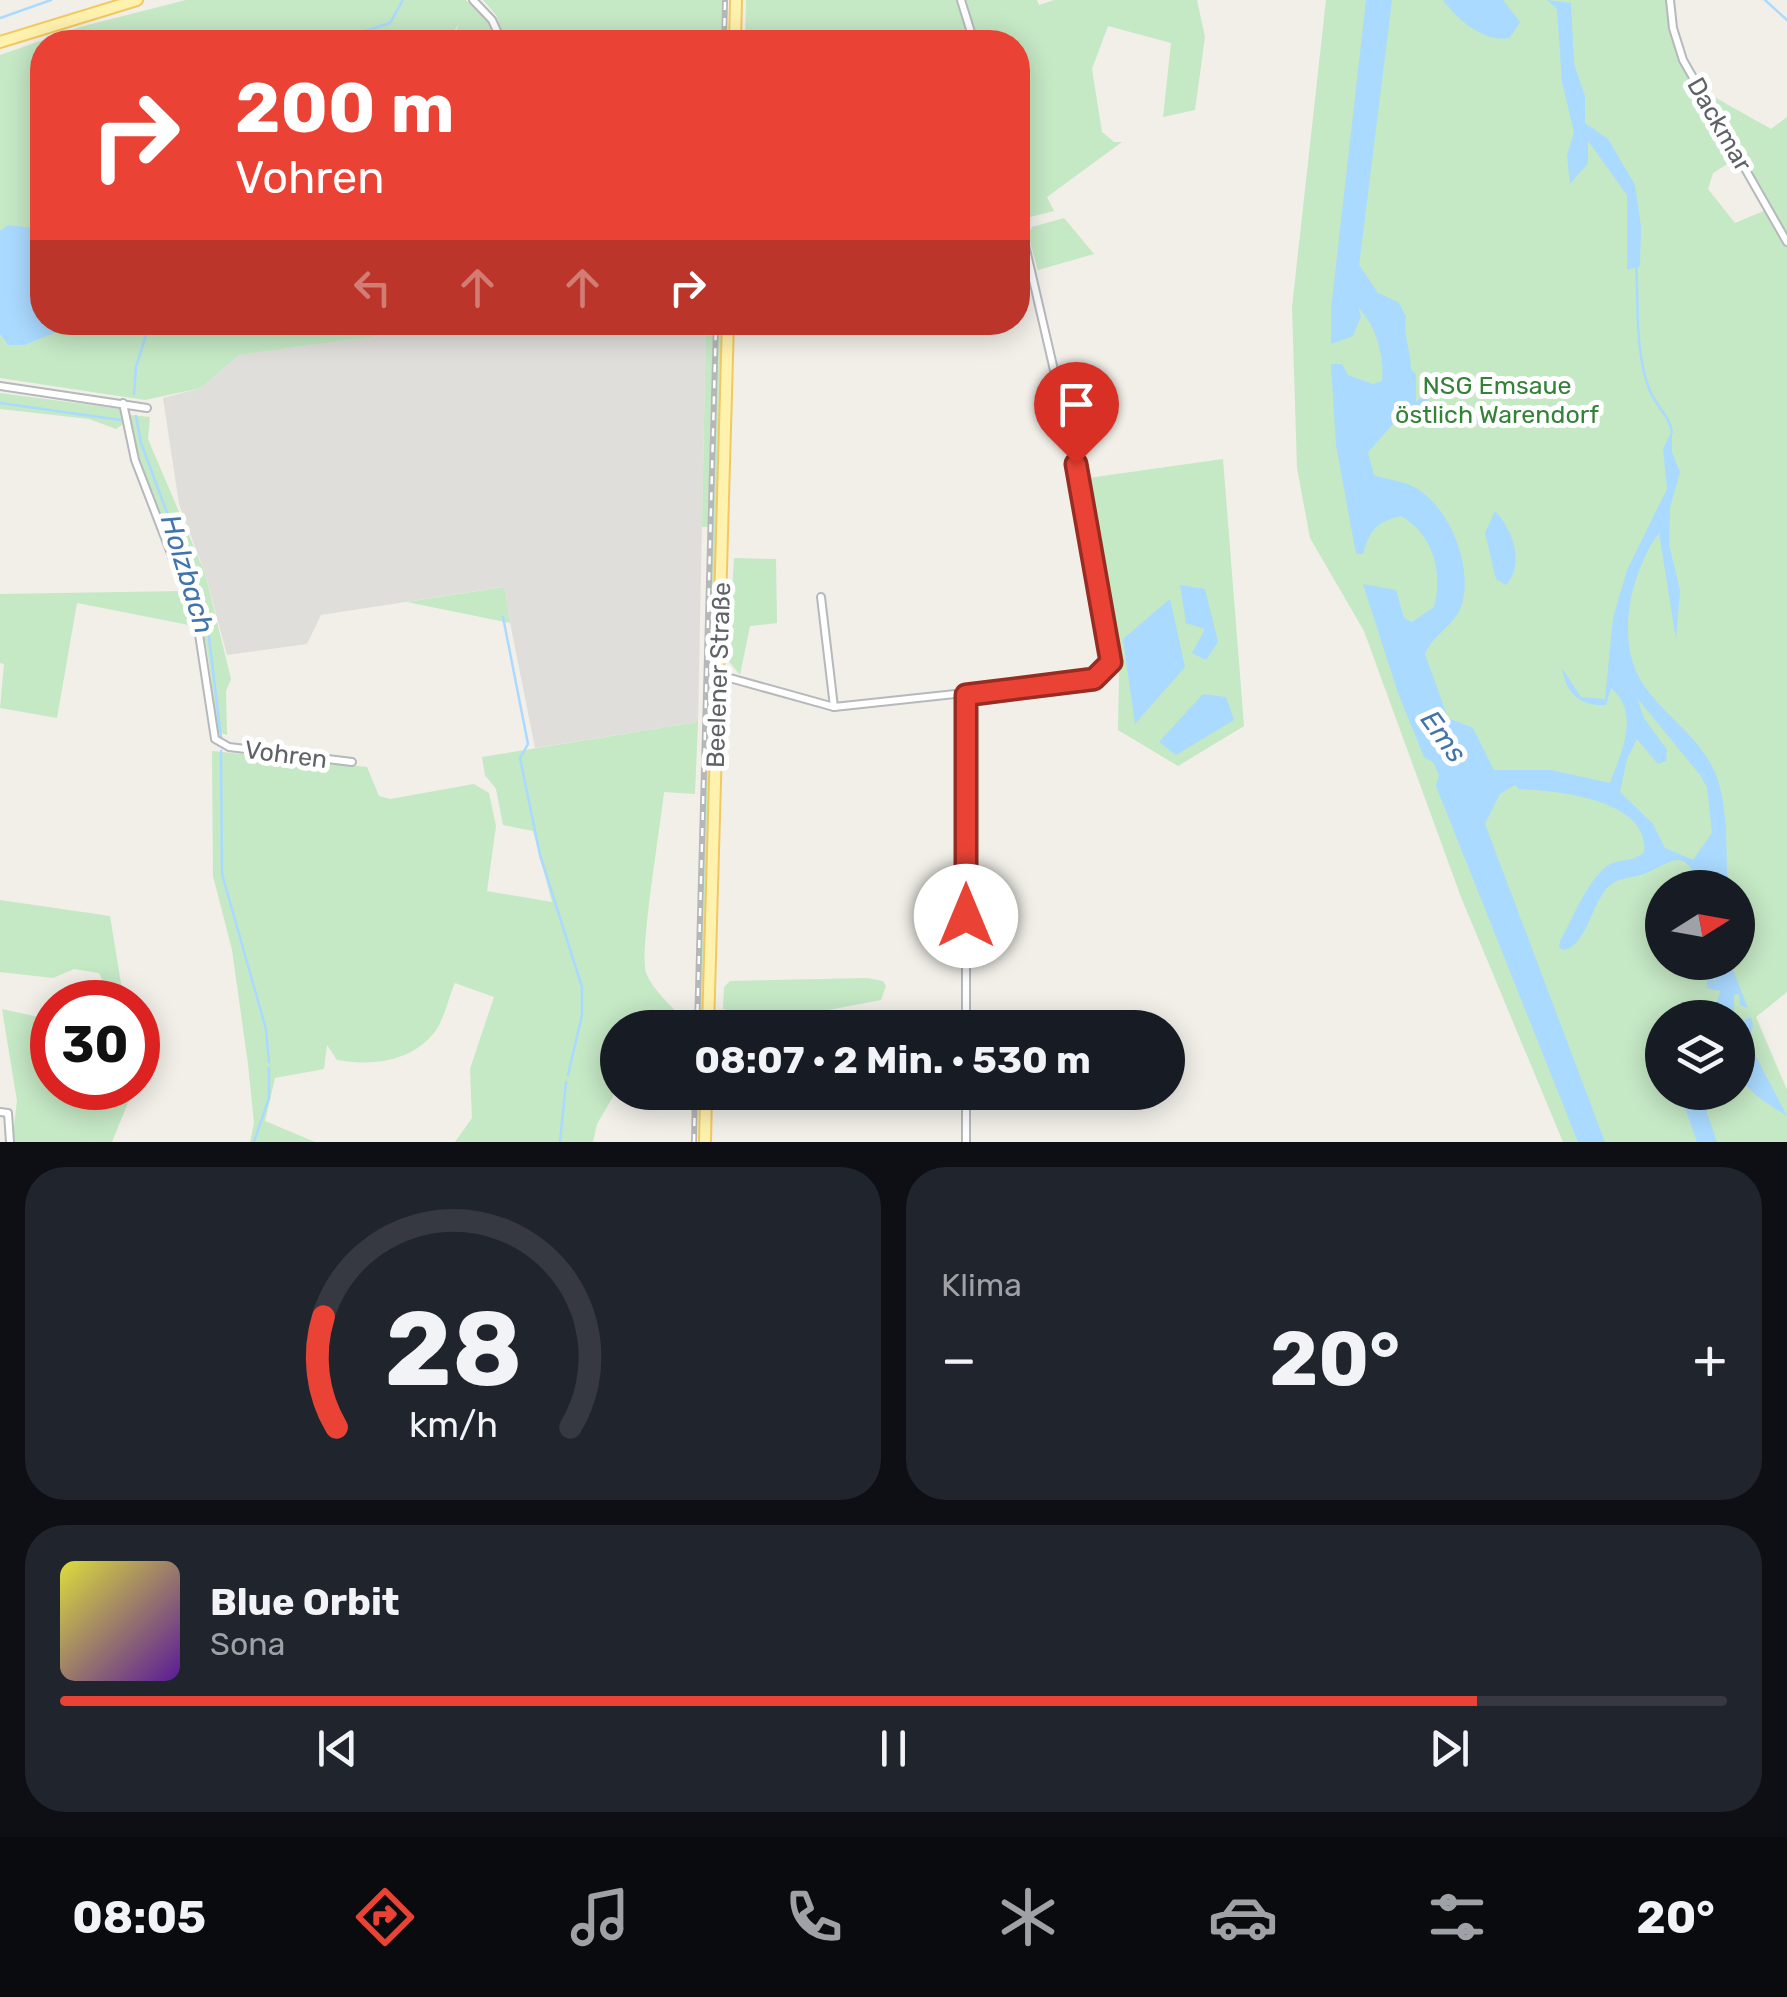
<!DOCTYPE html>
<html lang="de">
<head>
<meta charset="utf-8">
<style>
  body { margin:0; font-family:Rubik,sans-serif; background:#20242c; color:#f1f3f6; height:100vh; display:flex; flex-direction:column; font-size:38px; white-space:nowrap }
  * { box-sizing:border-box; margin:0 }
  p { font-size:32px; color:#9ea1a6 }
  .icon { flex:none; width:55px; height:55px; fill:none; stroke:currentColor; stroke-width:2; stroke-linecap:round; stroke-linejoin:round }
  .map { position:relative; height:1142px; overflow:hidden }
  .details { display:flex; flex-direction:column; gap:25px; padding:25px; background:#0d0f14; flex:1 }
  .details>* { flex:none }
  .top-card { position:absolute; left:30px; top:30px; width:1000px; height:305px; border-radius:40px; box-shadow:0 5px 25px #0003; background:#ea4335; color:#fff; overflow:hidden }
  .needle { width:65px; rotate:79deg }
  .tools { position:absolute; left:1645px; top:870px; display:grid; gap:20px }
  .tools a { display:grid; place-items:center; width:110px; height:110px; border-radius:50%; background:#171b24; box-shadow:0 5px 25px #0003; font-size:50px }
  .speed { position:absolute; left:30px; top:980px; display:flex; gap:20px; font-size:50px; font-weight:700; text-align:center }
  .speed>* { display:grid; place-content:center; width:130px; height:130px; border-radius:50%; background:#171b24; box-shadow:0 5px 25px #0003; line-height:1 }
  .speed .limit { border:15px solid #d22; background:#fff; color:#111 }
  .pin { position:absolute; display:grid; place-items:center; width:85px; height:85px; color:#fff; margin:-102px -42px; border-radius:50% 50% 50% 0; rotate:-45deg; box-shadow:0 0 10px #0007 }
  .pin .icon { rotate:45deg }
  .me { position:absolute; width:110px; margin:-55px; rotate:0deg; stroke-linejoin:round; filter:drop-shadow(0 0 8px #0008) }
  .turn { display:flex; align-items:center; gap:35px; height:210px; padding:0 40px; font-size:45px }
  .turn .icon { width:130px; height:130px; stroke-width:2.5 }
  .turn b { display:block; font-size:70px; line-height:85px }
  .lanes { display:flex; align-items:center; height:95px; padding:0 40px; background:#0003; justify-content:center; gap:50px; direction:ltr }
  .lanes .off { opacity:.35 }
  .big { font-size:75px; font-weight:700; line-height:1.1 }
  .details .card { flex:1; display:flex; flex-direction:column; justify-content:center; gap:15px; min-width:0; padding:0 35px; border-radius:40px; background:#20242c }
  .details .dial { align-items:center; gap:0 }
  .dial svg { height:260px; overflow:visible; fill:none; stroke:#363941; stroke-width:7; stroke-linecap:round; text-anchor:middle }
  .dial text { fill:#f1f3f6; stroke:none }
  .song { display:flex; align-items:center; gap:30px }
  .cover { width:120px; height:120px; border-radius:15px; background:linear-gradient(135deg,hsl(60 70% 55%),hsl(270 70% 35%)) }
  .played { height:10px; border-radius:5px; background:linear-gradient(90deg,#ea4335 85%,#363941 85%) }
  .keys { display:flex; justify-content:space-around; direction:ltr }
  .heat { display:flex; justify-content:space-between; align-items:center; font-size:55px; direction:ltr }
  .details .tiles { flex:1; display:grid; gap:25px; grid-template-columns:1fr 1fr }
  .card:last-child { grid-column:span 2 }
  .trip { position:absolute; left:600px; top:1010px; width:585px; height:100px; border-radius:50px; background:#171b24; box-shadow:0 5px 25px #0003; font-weight:700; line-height:100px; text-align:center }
  .dock { display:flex; height:160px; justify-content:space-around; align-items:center; background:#090b0e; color:#9ea1a6 }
  .dock .icon { width:70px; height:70px }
  .dock .active { color:#ea4335 }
  .dock b { font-size:45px; color:#f1f3f6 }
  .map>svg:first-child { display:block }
  .industrial { fill:#e0deda }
  .green { fill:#c5e8c5; fill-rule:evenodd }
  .water { fill:#aadaff; fill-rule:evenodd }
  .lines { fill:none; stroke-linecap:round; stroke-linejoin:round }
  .stream { stroke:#aadaff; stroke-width:2.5 }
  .minor-casing { stroke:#b5b8bc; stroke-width:10 }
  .primary-casing { stroke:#f2c960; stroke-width:14 }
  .minor { stroke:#fff; stroke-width:6 }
  .primary { stroke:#fff2af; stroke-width:10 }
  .rail-casing { stroke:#b6b7b8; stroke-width:6 }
  .rail { stroke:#fff; stroke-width:2.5; stroke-dasharray:8; stroke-linecap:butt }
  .route-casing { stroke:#982c22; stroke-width:25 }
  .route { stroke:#ea4335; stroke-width:18 }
  .labels { text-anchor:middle; stroke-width:10; stroke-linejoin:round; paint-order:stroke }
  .street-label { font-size:25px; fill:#5f6368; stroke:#fff }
  .park-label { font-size:25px; fill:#348238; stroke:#fff }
  .water-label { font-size:28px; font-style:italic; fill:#4174aa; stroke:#fff }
</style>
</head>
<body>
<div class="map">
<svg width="1787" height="1142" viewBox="0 0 1787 1142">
  <rect width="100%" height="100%" fill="#f1efe8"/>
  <path class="industrial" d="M471 323H706L698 722 535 748 503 587 321 615 307 644 227 655 205 573 179 504 163 398 201 388 239 355Z"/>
  <g class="green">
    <path d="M186 0H466L488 23 496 42H451L459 24 446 42H431L433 32 411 36 410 42H42V229L0 231V55L80 27Z"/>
    <path d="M483 0H722L721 42H506L496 15Z"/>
    <path d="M746 0H958L970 39 969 42H745Z"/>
    <path d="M964 0H1037L1039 5 1054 0H1197L1205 37 1195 110 1163 117 1171 43 1108 26 1092 69 1102 132 1114 142H1122L1047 197 1054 211 1022 219 1018 204V42H977Z"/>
    <path d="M1326 0H1668C1672 87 1704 89 1771 129L1787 117V992L1756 1017 1787 1090V1142H1563L1461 897 1364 631 1310 538 1297 468 1292 307ZM1737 158 1766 210 1735 223 1708 189 1713 173ZM1662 888H1738V962H1662ZM1662 1018H1738V1092H1662Z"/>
    <path d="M1064 218 1094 254 1038 270 1028 235 1032 227Z"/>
    <path d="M78 322 471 323 239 355 201 388 145 400 0 378V334L8 345H25Z"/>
    <path d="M706 323H713L708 527H702Z"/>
    <path d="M722 323 702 1027 699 1028 718 323Z"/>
    <path d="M0 393 121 409 123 424 116 429 89 419 0 409Z"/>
    <path d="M130 415 150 417 148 439 205 573 231 679 226 691 227 735 216 731C212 682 208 635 191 588 171 532 135 475 130 415Z"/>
    <path d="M1223 459 1244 726 1178 766 1118 730 1119 674 1081 479Z"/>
    <path d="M734 558 776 559 777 623 750 626 740 675 728 660Z"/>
    <path d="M504 587 510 623 407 602Z"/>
    <path d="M182 591 194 626 77 603 57 718 0 708 4 664 0 663V594Z"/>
    <path d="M698 722 695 794 664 792C661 823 639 954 646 973 654 993 678 1012 692 1027L618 1028 617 1090 597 1124 593 1142H455L472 1118 470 1069 494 997 455 983C448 998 444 1022 433 1034 410 1062 371 1066 337 1060L327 1045 324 1069 275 1078 265 1121 315 1142H250L254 1123 248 1064 232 950 213 876 212 751 367 767 379 796 390 799 474 784 489 793 496 826 487 891 552 902 533 831 503 825 496 789 485 775 482 757Z"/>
    <path d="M0 900 110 916 124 1002H106L109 994 99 973 74 969 53 978 0 972Z"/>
    <path d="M867 978 883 981 886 986 881 1000 765 1022 723 1009 724 987 730 981Z"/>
    <path d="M2 1009 52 1020V1088H134L112 1142H12L17 1101Z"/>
  </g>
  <g class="water">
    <path d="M1366 0H1392L1359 265 1378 293 1398 302 1406 316C1402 330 1411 352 1411 369L1416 374V402L1427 393 1432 396 1408 420 1394 423 1368 452 1374 475C1386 479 1401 481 1412 486 1449 504 1473 565 1462 604 1456 625 1433 634 1425 654L1448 718 1473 728 1494 770H1551L1610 783C1621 753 1641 714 1611 688L1606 705C1579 706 1566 693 1562 668L1581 697 1605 699 1613 618 1627 570 1667 489 1663 449 1672 430V452L1680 472 1670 508 1669 545 1680 590 1676 639 1659 533C1631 571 1614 641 1643 684 1663 714 1696 735 1712 766 1730 800 1725 851 1728 887H1698C1686 844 1671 863 1646 873 1629 880 1617 875 1604 892 1591 909 1586 943 1565 950L1559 948 1560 941C1573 919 1586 882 1607 866 1618 858 1633 863 1644 852 1651 799 1553 790 1519 789L1515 785 1500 794 1485 824 1605 1142H1578L1436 786 1439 775 1433 762 1424 757 1398 693 1363 584 1396 590 1404 618 1412 622 1434 607C1443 573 1434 535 1401 516 1376 522 1370 530 1363 554H1356L1336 445 1331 364H1342L1348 375 1373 384 1382 381C1385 358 1376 324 1358 308L1361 317 1353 336 1331 344V309ZM1637 698 1700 775 1707 787 1712 833 1693 860 1665 848 1653 824 1620 792 1627 759 1637 739 1658 764 1666 761 1667 750 1644 718Z"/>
    <path d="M1443 0H1503L1520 22 1510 38C1484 43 1458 20 1443 0Z"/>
    <path d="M1547 0 1571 3 1574 64 1585 96V123L1608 139 1635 185 1641 227 1640 266 1627 270V195L1588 141V163L1570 184 1567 155 1574 132 1562 82 1557 9Z"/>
    <path d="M8 225 42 229V322L78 323 25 345H8L0 334V231Z"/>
    <path d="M1495 511C1513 530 1525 564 1506 585L1496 579 1485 533Z"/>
    <path d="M1180 585 1205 589 1218 642 1206 660 1192 653 1205 629 1186 623Z"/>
    <path d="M1170 599 1185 667 1135 724 1123 639Z"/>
    <path d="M1203 694 1226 697 1234 720 1176 755 1159 742Z"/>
    <path d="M1706 963H1713L1715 985 1717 963H1730L1748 1008 1740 1005 1739 994 1734 995V1017H1679L1692 1007 1717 1003 1720 991 1707 988Z"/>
    <path d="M1751 1017 1753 1026 1748 1041 1787 1116C1736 1084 1737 1083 1738 1022Z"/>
    <path d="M1689 1094 1703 1101 1717 1142H1697L1684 1105Z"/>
  </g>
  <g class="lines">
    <g class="stream">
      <path d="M1765 0 1787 20"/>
      <path d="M0 18 51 0"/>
      <path d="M330 42 390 23 403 0"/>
      <path d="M1636 263C1639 305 1634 351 1650 391 1656 406 1669 415 1672 432"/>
      <path d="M134 394 136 367 150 322"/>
      <path d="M0 403 120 420"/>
      <path d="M136 416 141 443 207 620 221 737"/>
      <path d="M503 617 528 744 520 758 540 855 582 987V1015L568 1075"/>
      <path d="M221 751 222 874 266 1029 269 1062"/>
      <path d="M254 1142 269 1098V1068"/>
      <path d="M560 1142 566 1082"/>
    </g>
    <g class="minor-casing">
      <g id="minor">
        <path d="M473 0 492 20 502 42"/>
        <path d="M961 0 974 42"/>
        <path d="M1670 0 1673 28 1683 60 1787 242"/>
        <path d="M0 386 147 408"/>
        <path d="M123 403 135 460 197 621 215 739 229 747 352 762"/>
        <path d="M821 597 834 707"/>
        <path d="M719 675 834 707 1094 679 1108 669 1112 654 1076 465 1018 215"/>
        <path d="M966 1028V695"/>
        <path d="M966 1092V1142"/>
        <path d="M0 1112 8 1113 10 1142"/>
      </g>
    </g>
    <g class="primary-casing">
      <g id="primary">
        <path d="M0 42 137 0"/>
        <path d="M735 42 736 0"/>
        <path d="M708 1028 728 322"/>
        <path d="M705 1142 706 1092"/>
      </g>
    </g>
    <use href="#minor" class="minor"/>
    <use href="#primary" class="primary"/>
    <g class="rail-casing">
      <g id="rail">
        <path d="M724 42 725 0"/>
        <path d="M697 1028 716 322"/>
        <path d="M694 1142 695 1092"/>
      </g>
    </g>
    <use href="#rail" class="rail"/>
  </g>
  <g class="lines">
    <g class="route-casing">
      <path id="route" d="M966 916V695L1094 679 1111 662 1076 464"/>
    </g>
    <use href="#route" class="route"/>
  </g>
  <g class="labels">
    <g class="street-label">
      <text transform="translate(1720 124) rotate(60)" y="9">Dackmar</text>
      <text transform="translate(718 675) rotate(-88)" y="9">Beelener Straße</text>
      <text transform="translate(286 754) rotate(7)" y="9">Vohren</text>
    </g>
    <g class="park-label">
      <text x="1497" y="394">NSG Emsaue<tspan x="1497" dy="29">östlich Warendorf</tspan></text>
    </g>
    <g class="water-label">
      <text transform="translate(188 574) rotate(73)" y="10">Holzbach</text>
      <text transform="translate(1444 736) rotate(54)" y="10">Ems</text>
    </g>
  </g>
</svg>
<div class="tools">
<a><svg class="needle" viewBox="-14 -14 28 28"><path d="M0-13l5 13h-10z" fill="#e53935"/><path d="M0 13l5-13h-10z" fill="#9ea1a6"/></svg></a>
<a><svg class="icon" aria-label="layers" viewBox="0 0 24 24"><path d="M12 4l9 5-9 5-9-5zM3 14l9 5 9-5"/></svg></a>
</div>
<div class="speed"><div class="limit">30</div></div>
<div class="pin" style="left:1076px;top:464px;background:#d93025"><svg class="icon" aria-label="arrive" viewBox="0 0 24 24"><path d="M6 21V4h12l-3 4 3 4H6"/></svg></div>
<svg class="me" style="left:966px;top:916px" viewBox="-20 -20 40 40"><circle r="19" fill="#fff"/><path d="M0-13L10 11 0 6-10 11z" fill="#ea4335"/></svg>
<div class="trip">08:07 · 2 Min. · 530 m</div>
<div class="top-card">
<div class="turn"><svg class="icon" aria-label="right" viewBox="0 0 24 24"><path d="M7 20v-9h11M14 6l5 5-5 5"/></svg><div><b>200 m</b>Vohren</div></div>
<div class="lanes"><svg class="icon off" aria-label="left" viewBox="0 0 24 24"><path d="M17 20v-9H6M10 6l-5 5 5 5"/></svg><svg class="icon off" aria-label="ahead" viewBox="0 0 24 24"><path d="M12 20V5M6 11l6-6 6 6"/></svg><svg class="icon off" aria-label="ahead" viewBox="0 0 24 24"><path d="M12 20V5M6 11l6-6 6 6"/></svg><svg class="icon" aria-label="right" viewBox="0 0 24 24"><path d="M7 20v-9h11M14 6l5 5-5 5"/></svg></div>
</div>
</div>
<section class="details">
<div class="tiles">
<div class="card dial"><svg viewBox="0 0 100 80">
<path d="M14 69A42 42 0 1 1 86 69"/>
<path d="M14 69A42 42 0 0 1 10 35" stroke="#ea4335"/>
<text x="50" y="56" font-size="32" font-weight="700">28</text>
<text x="50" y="72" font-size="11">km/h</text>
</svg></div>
<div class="card"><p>Klima</p>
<div class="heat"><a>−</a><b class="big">20°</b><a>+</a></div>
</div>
<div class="card">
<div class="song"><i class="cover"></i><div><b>Blue Orbit</b><p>Sona</p></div></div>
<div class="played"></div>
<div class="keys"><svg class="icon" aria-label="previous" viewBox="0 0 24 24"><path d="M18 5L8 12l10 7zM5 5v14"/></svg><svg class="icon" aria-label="pause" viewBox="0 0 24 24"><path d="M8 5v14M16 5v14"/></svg><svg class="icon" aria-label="next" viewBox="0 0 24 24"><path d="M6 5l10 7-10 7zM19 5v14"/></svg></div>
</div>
</div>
</section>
<nav class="dock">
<b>08:05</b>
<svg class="icon active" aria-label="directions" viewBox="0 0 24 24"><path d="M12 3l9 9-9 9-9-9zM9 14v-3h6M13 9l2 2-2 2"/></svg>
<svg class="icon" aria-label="music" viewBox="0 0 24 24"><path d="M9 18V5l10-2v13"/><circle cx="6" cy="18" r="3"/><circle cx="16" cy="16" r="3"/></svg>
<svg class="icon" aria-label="phone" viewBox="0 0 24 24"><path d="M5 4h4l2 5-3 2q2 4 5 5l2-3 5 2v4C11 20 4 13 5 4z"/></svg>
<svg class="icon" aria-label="climate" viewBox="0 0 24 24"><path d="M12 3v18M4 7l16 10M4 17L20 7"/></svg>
<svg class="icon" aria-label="car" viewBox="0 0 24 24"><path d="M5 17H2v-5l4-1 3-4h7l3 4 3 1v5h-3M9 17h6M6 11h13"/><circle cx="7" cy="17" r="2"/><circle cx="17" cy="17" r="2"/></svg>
<svg class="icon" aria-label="filters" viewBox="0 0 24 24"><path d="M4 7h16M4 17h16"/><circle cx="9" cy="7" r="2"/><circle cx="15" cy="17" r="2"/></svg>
<b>20°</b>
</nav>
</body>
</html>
